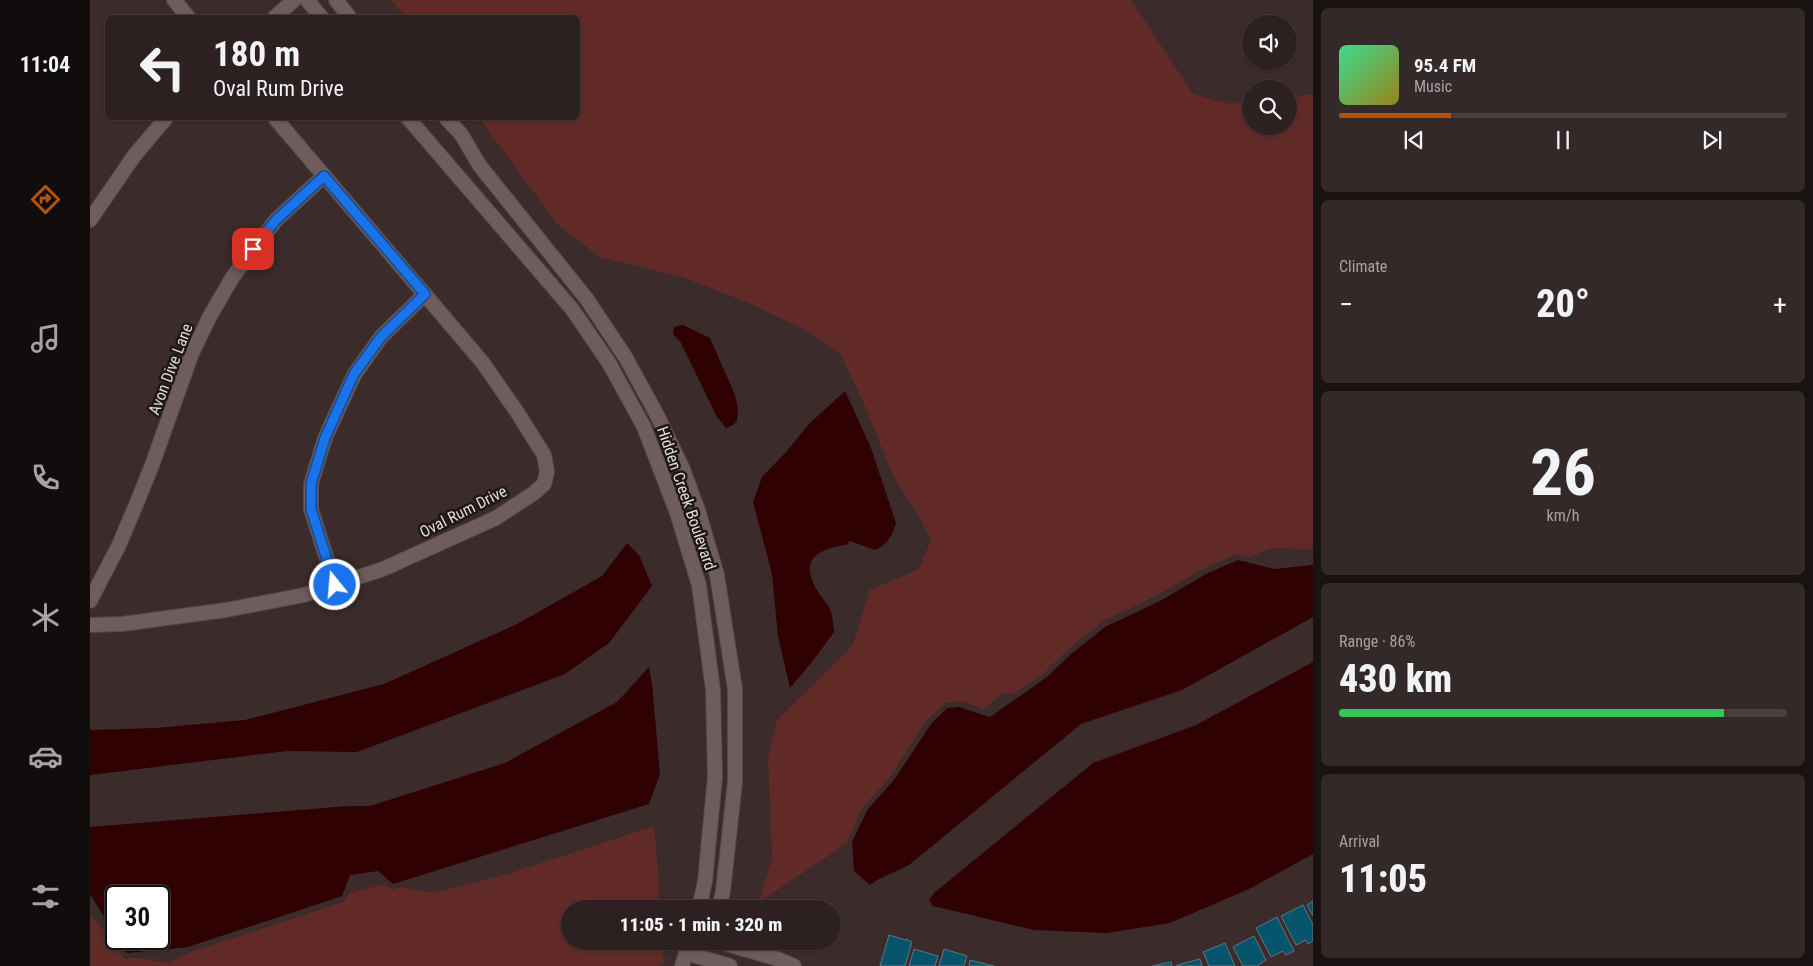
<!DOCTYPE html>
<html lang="en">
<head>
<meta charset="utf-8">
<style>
  body { margin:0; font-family:"Roboto Condensed",sans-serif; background:#342929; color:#f1f3f6; height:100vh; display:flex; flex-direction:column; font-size:19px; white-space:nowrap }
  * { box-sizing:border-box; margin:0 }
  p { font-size:16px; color:#a6a3a5 }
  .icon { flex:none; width:28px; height:28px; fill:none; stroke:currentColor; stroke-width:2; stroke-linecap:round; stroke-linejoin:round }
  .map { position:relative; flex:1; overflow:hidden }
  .side { display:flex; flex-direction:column; gap:8px; padding:8px; background:#181212; width:500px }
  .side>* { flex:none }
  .guide { position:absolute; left:15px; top:15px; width:475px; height:105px; border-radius:8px; box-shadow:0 1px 4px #0004,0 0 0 1px #483e3e; background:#2c2120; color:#f1f3f6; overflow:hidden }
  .tools { position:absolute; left:1152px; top:15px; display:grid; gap:10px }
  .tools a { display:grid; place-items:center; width:55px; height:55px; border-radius:50%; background:#2c2120; box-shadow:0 1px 4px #0004,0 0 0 1px #483e3e; font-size:25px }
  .speed { position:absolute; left:15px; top:885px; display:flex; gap:10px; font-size:25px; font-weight:700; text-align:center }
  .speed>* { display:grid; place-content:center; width:65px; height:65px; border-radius:50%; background:#2c2120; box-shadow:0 1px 4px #0004,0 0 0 1px #483e3e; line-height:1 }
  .speed .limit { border:2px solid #111; border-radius:8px; background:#fff; color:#111 }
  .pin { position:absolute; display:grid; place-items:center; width:42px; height:42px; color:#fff; margin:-21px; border-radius:10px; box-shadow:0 2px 8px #0006 }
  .me { position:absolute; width:55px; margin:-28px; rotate:343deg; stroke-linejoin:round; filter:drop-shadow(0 0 4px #0008) }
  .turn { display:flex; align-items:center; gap:18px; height:105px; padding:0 25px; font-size:22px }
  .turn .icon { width:65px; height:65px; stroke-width:2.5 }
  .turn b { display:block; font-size:35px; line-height:42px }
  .big { font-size:38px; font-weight:800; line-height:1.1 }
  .side .tile { flex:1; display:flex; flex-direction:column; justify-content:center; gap:8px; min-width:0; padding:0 18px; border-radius:8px; background:#342929 }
  .side .dial { align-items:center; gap:0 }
  .dial b { font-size:65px; line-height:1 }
  .song { display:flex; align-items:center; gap:15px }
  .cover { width:60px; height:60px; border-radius:8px; background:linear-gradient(135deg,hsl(150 70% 55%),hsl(50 70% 35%)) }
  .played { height:5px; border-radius:2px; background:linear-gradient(90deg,#b45309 25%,#483e3e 25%) }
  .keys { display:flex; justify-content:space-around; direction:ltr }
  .heat { display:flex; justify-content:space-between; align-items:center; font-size:28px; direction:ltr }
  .charge { height:8px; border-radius:4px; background:linear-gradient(90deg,#34c759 86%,#483e3e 0) }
  .trip { position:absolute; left:471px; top:900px; width:280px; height:50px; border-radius:25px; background:#2c2120; box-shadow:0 1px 4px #0004,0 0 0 1px #483e3e; font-weight:800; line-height:50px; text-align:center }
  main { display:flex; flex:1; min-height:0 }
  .dock { display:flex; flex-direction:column; width:90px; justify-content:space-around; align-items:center; background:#120d0d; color:#a6a3a5 }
  .dock .icon { width:35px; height:35px }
  .dock .current { color:#b45309 }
  .dock b { font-size:22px; color:#f1f3f6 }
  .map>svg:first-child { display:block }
  .green { fill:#612a27 }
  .water { fill:#300102 }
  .building { fill:#06556d; stroke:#64747b }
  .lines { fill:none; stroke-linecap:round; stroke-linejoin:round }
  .minor-casing { stroke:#554847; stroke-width:16 }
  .minor { stroke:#6e5d5c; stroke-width:14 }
  .route-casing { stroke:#114b97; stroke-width:12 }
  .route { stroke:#1a73e8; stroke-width:9 }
  .labels { text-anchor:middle; stroke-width:5; stroke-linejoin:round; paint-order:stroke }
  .street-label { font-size:16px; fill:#e5dbda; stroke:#1d1716 }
</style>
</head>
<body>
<main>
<nav class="dock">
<b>11:04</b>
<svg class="icon current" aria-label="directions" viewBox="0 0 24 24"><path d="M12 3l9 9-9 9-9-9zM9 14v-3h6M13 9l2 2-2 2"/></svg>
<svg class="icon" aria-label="music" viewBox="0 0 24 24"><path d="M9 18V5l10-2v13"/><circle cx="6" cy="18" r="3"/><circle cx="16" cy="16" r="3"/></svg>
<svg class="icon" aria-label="phone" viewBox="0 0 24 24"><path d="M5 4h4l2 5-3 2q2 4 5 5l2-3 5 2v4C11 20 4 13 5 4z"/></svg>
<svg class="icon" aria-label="climate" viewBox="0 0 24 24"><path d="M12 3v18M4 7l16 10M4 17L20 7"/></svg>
<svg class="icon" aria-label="car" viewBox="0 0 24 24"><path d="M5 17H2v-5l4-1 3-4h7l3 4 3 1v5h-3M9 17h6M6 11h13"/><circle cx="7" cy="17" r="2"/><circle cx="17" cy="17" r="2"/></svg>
<svg class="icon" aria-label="filters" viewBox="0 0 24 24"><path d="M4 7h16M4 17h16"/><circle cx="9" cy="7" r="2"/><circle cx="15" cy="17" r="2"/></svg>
</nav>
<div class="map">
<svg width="1223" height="966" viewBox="0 0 1223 966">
  <rect width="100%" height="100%" fill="#3b2c2b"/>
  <g class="green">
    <path d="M301 0H1041L1103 94 1140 104 1161 101V126H1199V97L1223 94V549L1181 548 1160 557 1146 554 1113 569 1067 595 1013 621 978 649 954 673 925 693H913L894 709 871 701 855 703 836 721 800 777 773 807 756 844 669 902 682 858 678 759 687 720 763 645 780 590 829 569 841 540 829 516 803 476 775 406 750 354 716 330 654 301 592 277 510 257 468 225 389 118H488V18L316 17Z"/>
    <path d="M564 826 569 884 568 892 569 909H480V941H572L574 964 567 966H0V915L18 934 34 959 45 958 78 963 98 953 253 902 259 893 294 884 302 890 311 887 344 893 418 874Z"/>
  </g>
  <g class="water">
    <path d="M593 325 620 338 645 395 648 409 647 421 643 425 636 428 627 417 591 343 583 334 584 327Z"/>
    <path d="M755 391 781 448 806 523C802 536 798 544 785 550L760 541 758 542 759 544C730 549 708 557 727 590 731 597 737 603 740 609 743 616 743 625 744 632L722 662 700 688 688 636 682 574 663 502 672 477 697 451 718 425Z"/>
    <path d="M537 543 549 555 562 586 519 643 475 674 267 752 197 751 0 775V730L66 728 155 720 294 684 427 624 512 576Z"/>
    <path d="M1148 560 1184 569 1223 565V617L1092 690 991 724 819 865 789 879 780 885 764 871 762 842 778 809 804 780 841 724 857 708 869 707 900 717 957 677 981 654 1015 627 1070 601 1116 574Z"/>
    <path d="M1223 662V854L1159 889 1080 923 1016 933 944 930 843 906 839 900 844 893 1003 763 1106 725Z"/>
    <path d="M559 667 562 684 570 774 559 804 303 884 288 871 260 875 252 896 98 947 37 953 28 939H69V896H26V936L0 894V827L258 806H280L415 763 527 702Z"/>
  </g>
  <g class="building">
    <path d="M1223 901V916L1217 905Z"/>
    <path d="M1213 905 1223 925V941L1218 944 1216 940 1206 945 1191 916Z"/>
    <path d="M1187 917 1204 951 1196 955 1193 951 1181 957 1166 928Z"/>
    <path d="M799 935 816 940V939L822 942 815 966H790Z"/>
    <path d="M1164 936 1176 960 1167 966H1153L1143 947Z"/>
    <path d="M1135 943 1145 966H1119L1113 952Z"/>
    <path d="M824 949 848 956 845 966H819Z"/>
    <path d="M854 949 877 956 874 966H849Z"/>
    <path d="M1110 959 1112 966H1087V965Z"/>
    <path d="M880 960 904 966H879Z"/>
    <path d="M1081 962 1082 966H1062Z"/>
  </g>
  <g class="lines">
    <g class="minor-casing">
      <g id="minor">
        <path d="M84 0 99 18"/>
        <path d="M217 0 232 18"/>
        <path d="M246 0 260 18"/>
        <path d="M184 18 204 0"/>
        <path d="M318 118 482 309 519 363 554 427 587 513 609 585 623 690 625 777 615 881 609 909"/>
        <path d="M356 118 371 134 390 166 496 298 536 358 567 415 592 467 608 510 627 575 645 689V782L633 891 629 909"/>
        <path d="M0 220 44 156 76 118"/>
        <path d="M245 585 221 509V484L235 438 264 375 291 337 335 294"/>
        <path d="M0 601 29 545 48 500 62 465 102 353 120 316 142 278 186 220 234 176"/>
        <path d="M0 625 32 624 136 610 214 595 293 569 406 518 444 493 454 484 457 472 454 455 427 412 393 363 185 118"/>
        <path d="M627 941 688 959 704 966"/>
        <path d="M596 953 640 966"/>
        <path d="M592 966 600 941"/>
      </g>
    </g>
    <use href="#minor" class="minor"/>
  </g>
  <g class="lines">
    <g class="route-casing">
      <path id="route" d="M163 249 186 220 234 176 335 294 291 337 264 374 235 438 221 484V509L245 585"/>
    </g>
    <use href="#route" class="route"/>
  </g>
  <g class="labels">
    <g class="street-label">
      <text transform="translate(80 369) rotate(-69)" y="6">Avon Dive Lane</text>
      <text transform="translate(597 498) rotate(71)" y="6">Hidden Creek Boulevard</text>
      <text transform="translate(373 511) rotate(-27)" y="6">Oval Rum Drive</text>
    </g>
  </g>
</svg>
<div class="tools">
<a><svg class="icon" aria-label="sound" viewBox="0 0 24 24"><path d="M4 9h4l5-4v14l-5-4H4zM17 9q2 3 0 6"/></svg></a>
<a><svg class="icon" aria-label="search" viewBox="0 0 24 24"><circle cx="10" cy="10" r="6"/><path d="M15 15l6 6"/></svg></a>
</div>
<div class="speed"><div class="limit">30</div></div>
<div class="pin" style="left:163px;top:249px;background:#d93025"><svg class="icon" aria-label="arrive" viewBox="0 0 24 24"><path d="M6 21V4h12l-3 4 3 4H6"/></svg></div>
<svg class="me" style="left:245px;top:585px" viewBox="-20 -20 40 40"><circle r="17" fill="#1a73e8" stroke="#fff" stroke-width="3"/><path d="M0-11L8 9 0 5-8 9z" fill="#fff"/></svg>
<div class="trip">11:05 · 1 min · 320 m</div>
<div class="guide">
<div class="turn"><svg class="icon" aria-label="left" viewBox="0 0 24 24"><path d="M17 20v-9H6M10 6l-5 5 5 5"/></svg><div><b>180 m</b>Oval Rum Drive</div></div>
</div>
</div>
<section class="side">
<div class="tile">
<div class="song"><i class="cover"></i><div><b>95.4 FM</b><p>Music</p></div></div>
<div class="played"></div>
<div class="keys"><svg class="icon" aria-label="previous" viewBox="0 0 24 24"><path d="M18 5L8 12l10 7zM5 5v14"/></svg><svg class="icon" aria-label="pause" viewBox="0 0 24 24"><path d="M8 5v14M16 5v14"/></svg><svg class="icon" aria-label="next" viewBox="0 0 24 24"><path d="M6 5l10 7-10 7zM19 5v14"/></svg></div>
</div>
<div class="tile"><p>Climate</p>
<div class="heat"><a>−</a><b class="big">20°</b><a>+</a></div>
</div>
<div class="tile dial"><b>26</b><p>km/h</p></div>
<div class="tile"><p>Range · 86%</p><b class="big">430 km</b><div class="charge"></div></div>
<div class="tile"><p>Arrival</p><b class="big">11:05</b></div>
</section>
</main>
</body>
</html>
